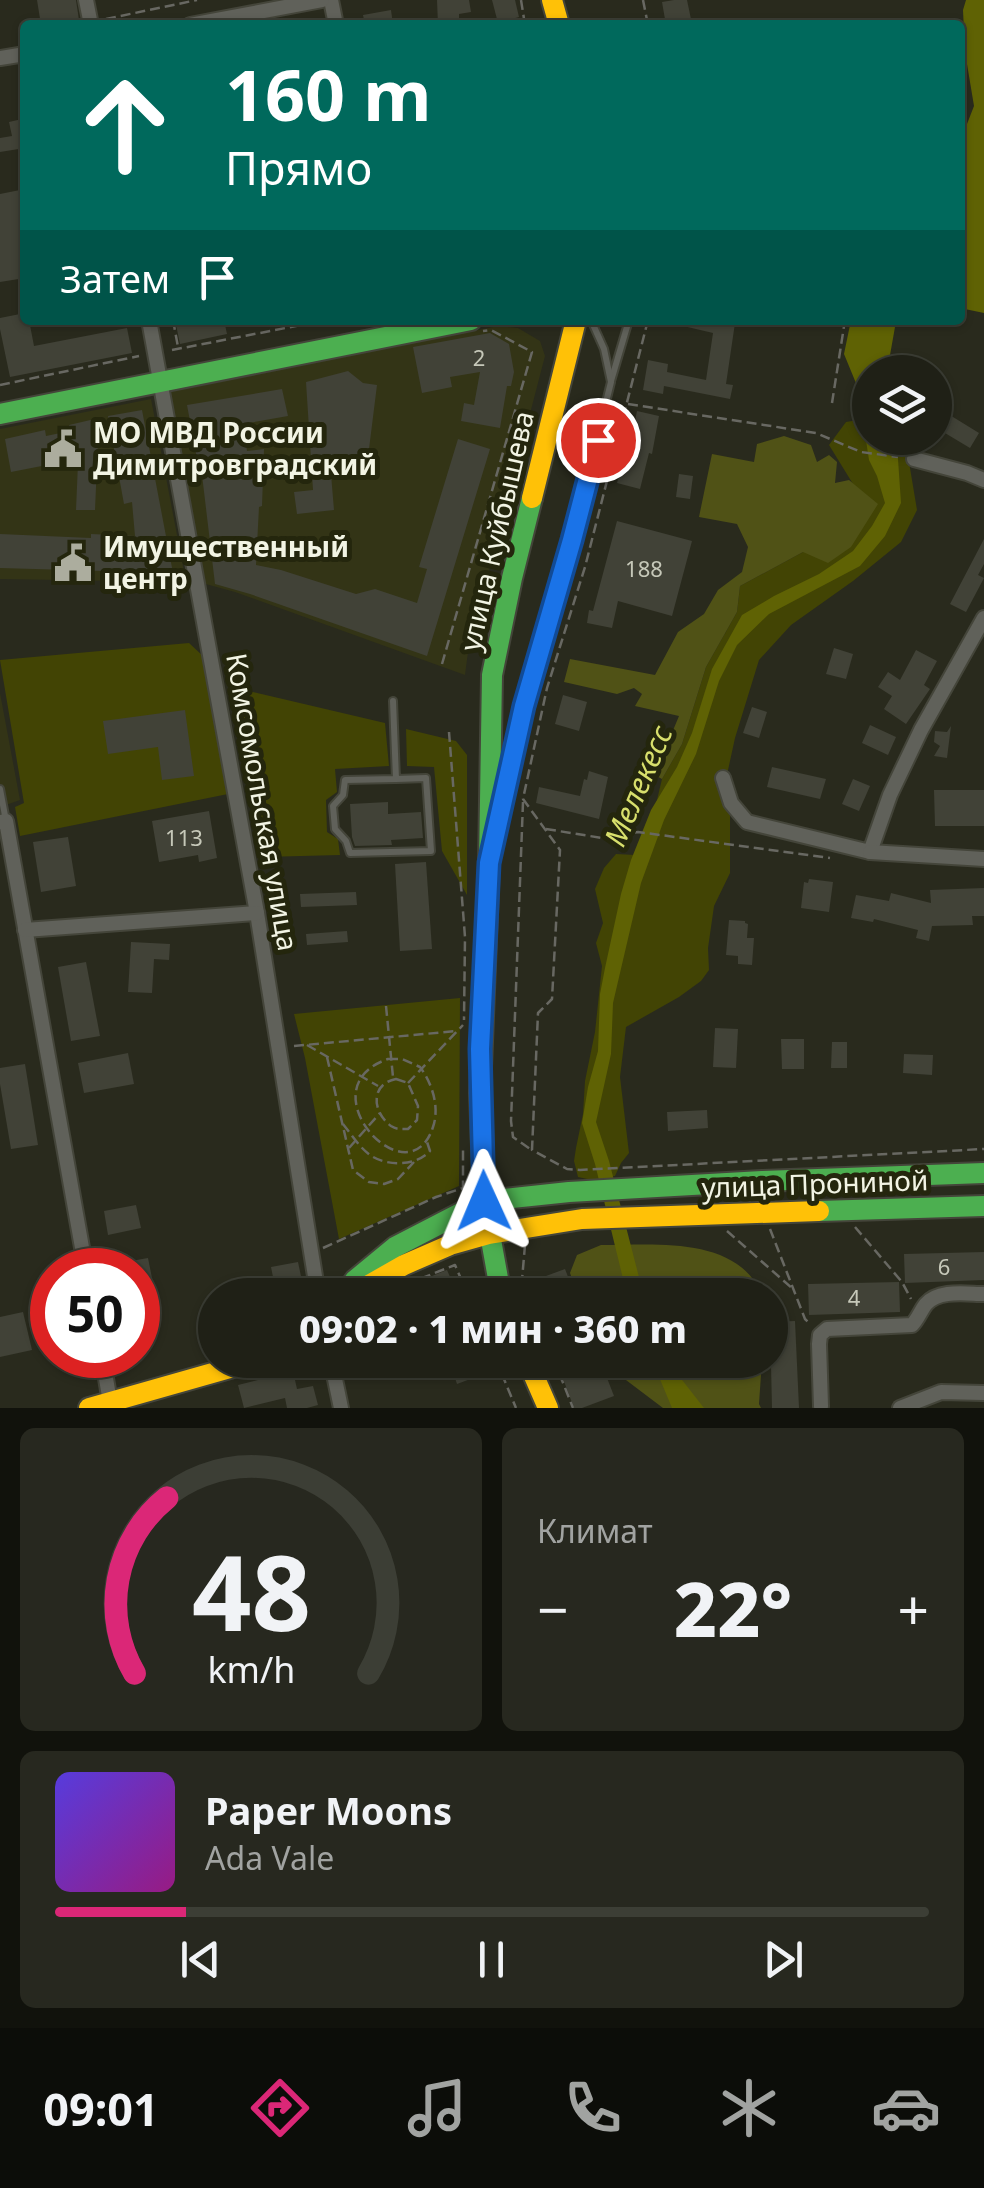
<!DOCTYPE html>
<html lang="ru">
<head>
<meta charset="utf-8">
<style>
  body { margin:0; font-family:"Noto Sans",sans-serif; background:#27281f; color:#f1f3f6; height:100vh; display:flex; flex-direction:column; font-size:38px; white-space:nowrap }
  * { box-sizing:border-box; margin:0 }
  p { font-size:32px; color:#a1a3a1 }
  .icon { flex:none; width:55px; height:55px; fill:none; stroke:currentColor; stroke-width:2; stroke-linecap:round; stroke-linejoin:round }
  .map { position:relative; height:1408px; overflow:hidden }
  .sheet { display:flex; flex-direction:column; gap:20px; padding:20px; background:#11120c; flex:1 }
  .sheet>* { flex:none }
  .top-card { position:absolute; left:20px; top:20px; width:945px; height:305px; border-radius:10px; box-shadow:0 2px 8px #0004,0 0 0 2px #3c3e35; background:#00695c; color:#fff; overflow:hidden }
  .controls { position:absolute; left:852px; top:355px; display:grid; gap:20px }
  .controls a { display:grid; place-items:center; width:100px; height:100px; border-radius:50%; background:#1f2016; box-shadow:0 2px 8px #0004,0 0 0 2px #3c3e35; font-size:50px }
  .speed { position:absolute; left:30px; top:1248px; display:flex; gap:20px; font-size:50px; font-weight:700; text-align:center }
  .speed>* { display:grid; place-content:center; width:130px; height:130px; border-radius:50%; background:#1f2016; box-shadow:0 2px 8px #0004,0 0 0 2px #3c3e35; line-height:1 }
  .speed .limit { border:15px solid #d22; background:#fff; color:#111 }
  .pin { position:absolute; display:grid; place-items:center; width:85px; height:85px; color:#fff; margin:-42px; border:5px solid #fff; border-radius:50%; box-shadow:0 2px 10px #0007 }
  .me { position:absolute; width:110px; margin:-55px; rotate:359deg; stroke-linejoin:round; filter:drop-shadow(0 0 8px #0008) }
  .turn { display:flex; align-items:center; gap:35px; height:210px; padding:0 40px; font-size:45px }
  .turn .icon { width:130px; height:130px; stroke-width:2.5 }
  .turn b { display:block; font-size:70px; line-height:85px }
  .then { display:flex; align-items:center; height:95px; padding:0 40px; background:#0003; gap:20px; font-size:38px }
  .big { font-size:75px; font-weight:800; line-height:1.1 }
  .sheet .card { flex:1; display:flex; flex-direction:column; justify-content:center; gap:15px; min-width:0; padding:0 35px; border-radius:15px; background:#27281f }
  .sheet .dial { align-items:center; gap:0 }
  .dial svg { height:260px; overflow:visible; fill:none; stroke:#3c3e35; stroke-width:7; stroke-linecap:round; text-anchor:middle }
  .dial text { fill:#f1f3f6; stroke:none }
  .song { display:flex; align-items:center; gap:30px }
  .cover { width:120px; height:120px; border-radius:15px; background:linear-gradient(135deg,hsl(250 70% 55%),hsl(310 70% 35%)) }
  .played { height:10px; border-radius:5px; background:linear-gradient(90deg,#db2777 15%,#3c3e35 15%) }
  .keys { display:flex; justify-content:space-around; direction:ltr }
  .heat { display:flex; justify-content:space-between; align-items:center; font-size:55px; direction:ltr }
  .sheet .tiles { flex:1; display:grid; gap:20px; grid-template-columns:1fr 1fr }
  .card:last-child { grid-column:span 2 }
  .trip { position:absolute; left:198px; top:1278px; width:590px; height:100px; border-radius:50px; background:#1f2016; box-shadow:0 2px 8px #0004,0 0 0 2px #3c3e35; font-weight:800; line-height:100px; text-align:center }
  .dock { display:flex; height:160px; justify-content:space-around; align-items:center; background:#0c0d09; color:#a1a3a1 }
  .dock .icon { width:70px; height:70px }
  .dock .on { color:#db2777 }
  .dock b { font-size:45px; color:#f1f3f6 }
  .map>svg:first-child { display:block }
  .built { fill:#333416 }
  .green { fill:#424404 }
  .forest { fill:#505216 }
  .water { fill:#5f6204 }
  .building { fill:#414237 }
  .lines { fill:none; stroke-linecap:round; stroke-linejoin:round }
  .lane-casing { stroke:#44453a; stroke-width:10 }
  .street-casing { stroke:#44453a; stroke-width:18 }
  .fast-casing { stroke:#44453a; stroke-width:24 }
  .slow-casing { stroke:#44453a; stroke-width:24 }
  .path { stroke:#686862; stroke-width:2.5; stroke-dasharray:10 5; stroke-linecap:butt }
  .lane { stroke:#60615a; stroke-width:6 }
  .street { stroke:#60615a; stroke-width:14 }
  .fast { stroke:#4caf50; stroke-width:20 }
  .slow { stroke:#ffc107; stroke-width:20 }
  .route-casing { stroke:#114b97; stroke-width:25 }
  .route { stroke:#1a73e8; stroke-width:18 }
  .labels { text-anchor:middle; stroke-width:10; stroke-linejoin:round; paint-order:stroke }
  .number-label { font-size:22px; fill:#c6c8b9 }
  .poi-label { font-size:28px; font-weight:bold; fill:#f2f4e4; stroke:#24260d; text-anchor:start }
  .street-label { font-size:28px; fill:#f2f4e4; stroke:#24260d }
  .water-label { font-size:30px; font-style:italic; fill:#d8df6c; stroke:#24260d }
</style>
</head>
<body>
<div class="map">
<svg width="984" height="1408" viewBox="0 0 984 1408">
  <rect width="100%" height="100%" fill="#292a1d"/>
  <g class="built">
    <path d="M498 326 518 328 540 341 545 356 468 652 465 675 235 592 202 583 170 392Z"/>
    <path d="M151 399 186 582 0 579V429Z"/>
    <path d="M0 693 20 800 6 805V810L0 811Z"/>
  </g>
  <g class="green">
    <path d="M858 420 870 421V438H905L917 510 901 542 853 581 791 625 759 660 735 738 725 784 730 816V873L714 906 708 948 709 970 701 981 679 997 626 1027 620 1077 629 1153 621 1163 615 1176 592 1180 578 1177 574 1161 576 1148 583 1114 585 1081 595 1032 602 966 596 943 603 923 595 889 604 868 616 854 635 855 652 821 662 779 682 744 706 667 737 612 740 586 803 552 870 498 853 484 829 445 846 422Z"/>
    <path d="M189 643 204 657 228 794 20 836 15 807 24 803 0 660Z"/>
    <path d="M240 689 385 723 389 766 335 769 337 792 326 800 327 832 338 839 340 855 263 857Z"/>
    <path d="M406 729 456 741 467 755V895L442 851 434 767 407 766Z"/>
    <path d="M460 998 459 1186 339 1239 305 1058 294 1014Z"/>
  </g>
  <g class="forest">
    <path d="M784 436 811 445 817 462 829 455 837 462 835 483 849 480 878 504 851 547 828 563 803 552 740 586 737 612 706 667 682 744 662 779 645 770 658 738 669 740 679 716 635 706 642 694 634 688 617 694 564 682 570 659 655 675 678 632 704 614 718 590 742 572 748 547 737 524 699 517 712 454 754 462 757 444Z"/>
    <path d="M601 1245C655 1245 737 1235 762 1295H578L570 1273 577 1255Z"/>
    <path d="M611 1360H762L759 1404 761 1408H663L622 1377Z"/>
  </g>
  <g class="water">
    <path d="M966 0H984V313L960 308V142L974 106 965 52 963 10Z"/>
    <path d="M851 320H914L910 326 895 327 887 372H870V438H893L898 459 901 503 885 536 860 566 769 614 737 645 719 681 696 754 664 820 641 883 613 1003 611 1054 596 1122 609 1161 640 1281 647 1295H627L595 1164 582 1123 588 1087 598 1051 600 994 605 968 621 894 631 860 651 810 677 767 692 733 712 669 742 615 774 596 819 574 853 551 872 526 885 503 877 476 869 460 858 388 844 354Z"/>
    <path d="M652 1360H673L679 1376 704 1408H672Z"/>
  </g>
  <g class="building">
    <path d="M37 0H76L79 20 41 25Z"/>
    <path d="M437 0H469L471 12 459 14V18L449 19 450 25H438Z"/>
    <path d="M492 0H515L519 17 498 23Z"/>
    <path d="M674 0H687L692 24 666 25 662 2Z"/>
    <path d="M391 10 393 25H365L363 15Z"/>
    <path d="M22 119 25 148 0 152V138L12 136 9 122Z"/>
    <path d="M25 189V278L0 282V194Z"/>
    <path d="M25 313V320H29L34 346 127 328 132 353 10 377 0 329V318Z"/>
    <path d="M175 320H204L205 324 224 320 227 334 180 344Z"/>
    <path d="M679 320H713L735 323 726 384 733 385 730 399 664 386 663 394 643 390 648 360 668 364 667 372 706 380 713 333 679 325Z"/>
    <path d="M490 333 509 344 514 372 511 386H507L500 428 461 421 464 403 474 405 480 372 450 377 452 387 422 393 413 347Z"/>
    <path d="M348 371 363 383 377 385 366 473 331 474 334 510 297 514 294 492 313 490 306 382Z"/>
    <path d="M282 389 288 416 243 424 247 451 264 449 262 506 259 507 256 565 281 570 356 594 375 589 417 603 427 569 419 567 458 439 490 449 427 656 250 594 215 584 200 458 197 459 187 405Z"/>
    <path d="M940 409 979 433 970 448 935 427V418Z"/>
    <path d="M142 410 173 573 0 568V534L91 538V534L135 536 132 502 124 504 108 416Z"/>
    <path d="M637 411 659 416 652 454 649 453 640 489 617 483 626 449 628 450 630 436H632Z"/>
    <path d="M99 418 95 510H76L78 463 53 468 52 464 11 472 5 439 45 430 46 436 70 431 69 425Z"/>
    <path d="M679 474 693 476 690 499 676 497Z"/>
    <path d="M617 521 692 541 672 616 618 601 612 628 587 623 589 610 593 611Z"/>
    <path d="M984 539V564L978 575 984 578 966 612 950 604Z"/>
    <path d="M834 648 853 654 846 679 826 674Z"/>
    <path d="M916 650 937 661 924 685 930 689 906 724 884 709 892 696 878 687 888 672 900 680Z"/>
    <path d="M563 695 587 702 579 731 555 724Z"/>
    <path d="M752 707 767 712 759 738 743 733Z"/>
    <path d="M185 710 194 776 162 780 158 747 108 754 103 721Z"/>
    <path d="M870 725 896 737 888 755 862 743Z"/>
    <path d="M951 726 947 758 934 756 940 746 934 742 935 731 947 732Z"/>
    <path d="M772 767 826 779 820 799 767 787Z"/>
    <path d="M589 771 608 777 599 819 536 803 539 787 580 796 584 779 587 780Z"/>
    <path d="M853 779 870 786 859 811 842 804Z"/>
    <path d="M934 790H984V826H935Z"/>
    <path d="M388 802V814L421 812 423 838 391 840 392 845 355 846 352 837 350 804Z"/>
    <path d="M209 811 217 858 199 862 198 855 159 862 152 821Z"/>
    <path d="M68 837 76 886 41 892 33 842Z"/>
    <path d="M426 862 432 949 400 951 395 864Z"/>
    <path d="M809 879 833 882 829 912 801 908 804 882 808 883Z"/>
    <path d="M984 888V916H972L973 925 932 926 929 941 916 938 918 930 874 919 873 922 851 918 856 895 889 901 891 893 931 903 930 890Z"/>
    <path d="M356 892 357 905 301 907 300 894Z"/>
    <path d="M729 920 745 921V923L748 924 747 938H754L752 965 738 964V956L726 955Z"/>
    <path d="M347 931 348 942 307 945 306 934Z"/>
    <path d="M131 942 170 944 169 960 154 959 152 993 128 992Z"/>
    <path d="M86 962 100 1036 71 1041 58 967Z"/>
    <path d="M715 1028 738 1029 736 1068 713 1067Z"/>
    <path d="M781 1039H804V1069H782Z"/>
    <path d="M832 1042H847V1068H831Z"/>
    <path d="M128 1053 134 1084 84 1093 78 1063Z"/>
    <path d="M904 1054 933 1055 932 1075 903 1073Z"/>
    <path d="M25 1064 38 1145 11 1149 0 1084V1068Z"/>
    <path d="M707 1110 708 1128 668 1131 667 1112Z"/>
    <path d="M136 1205 141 1228 108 1235 104 1211Z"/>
    <path d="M984 1252V1280L905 1283 904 1254Z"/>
    <path d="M148 1258 155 1293 138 1297V1270H115L114 1264Z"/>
    <path d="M298 1262 302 1281 275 1287 271 1267Z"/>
    <path d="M565 1269 575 1295H531L527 1283Z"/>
    <path d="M447 1270 458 1295H427L422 1280Z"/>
    <path d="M899 1282 900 1312 809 1315 808 1284Z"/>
    <path d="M23 1312 32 1350 0 1357V1317Z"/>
    <path d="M795 1321 799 1408H772L770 1322Z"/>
    <path d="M449 1360H479L484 1374 457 1384Z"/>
    <path d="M556 1360H600L614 1396 582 1408H574Z"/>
    <path d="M293 1371 297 1389 313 1386 318 1405 307 1408H287L285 1398 244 1408 238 1385Z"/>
  </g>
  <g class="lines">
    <g class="lane-casing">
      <g id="lane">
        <path d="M611 381 629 320"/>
        <path d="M393 701 396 779 345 780 343 795 333 806 335 829 346 841 350 853 431 851 426 778 396 779"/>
        <path d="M0 789 6 821"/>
        <path d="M498 823 524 706 572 540 611 382 604 349 591 320"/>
      </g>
    </g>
    <g class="street-casing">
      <g id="street">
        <path d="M86 0 91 25"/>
        <path d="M331 0 336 25"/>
        <path d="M190 25 322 0"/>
        <path d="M0 58 25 54"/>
        <path d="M149 320 257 913 318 1295"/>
        <path d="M914 459 967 473 984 480"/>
        <path d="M723 778 731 803 747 822 870 852 890 795 921 730 984 618"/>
        <path d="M0 822 6 821 86 1270"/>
        <path d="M870 852 984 859"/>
        <path d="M25 930 257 913"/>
        <path d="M102 1355 110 1402"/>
        <path d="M331 1360 341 1408"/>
        <path d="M821 1406 819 1344 820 1335 827 1329 912 1325C918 1319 921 1310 926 1304 939 1289 967 1294 984 1294"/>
        <path d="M900 1408 941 1392 984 1393"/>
      </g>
    </g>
    <g class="fast-casing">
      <g id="fast">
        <path d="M0 414 471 320"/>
        <path d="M819 1211 984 1206"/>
        <path d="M344 1295 355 1280 395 1247 484 1201 569 1192 762 1181 984 1173"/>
        <path d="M501 1295 484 1201 480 1093 489 863 492 675 512 578 532 498"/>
      </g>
    </g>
    <g class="slow-casing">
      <g id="slow">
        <path d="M552 0 559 25"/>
        <path d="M532 498 576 320"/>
        <path d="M353 1294 404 1265 450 1245 489 1234 582 1219 819 1211"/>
        <path d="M527 1360 548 1408"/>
        <path d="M89 1408 258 1360"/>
      </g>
    </g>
    <g class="path">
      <path d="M521 0 525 25"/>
      <path d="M643 0 648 25"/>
      <path d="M106 19 197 0"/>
      <path d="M21 34 25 33"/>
      <path d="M173 320 178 347"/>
      <path d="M648 320 585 567 547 688 523 799 560 850 552 999 538 1013 532 1150 567 1169 580 1170 984 1149"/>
      <path d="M172 350 327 320"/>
      <path d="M0 385 139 356"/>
      <path d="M832 403 845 320"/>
      <path d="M628 404 816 433 861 452 898 457"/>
      <path d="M442 664 532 352 491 330 483 331"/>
      <path d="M449 732 465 937 464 1020"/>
      <path d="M523 802 511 1121 513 1137 530 1149"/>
      <path d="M546 829 602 838 638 832 830 858"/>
      <path d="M386 1006 393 1077"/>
      <path d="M307 1045 378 1086"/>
      <path d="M294 1046 457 1031"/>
      <path d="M327 1057 353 1170 369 1182 384 1184 398 1179 414 1162"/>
      <path d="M388 1059H402L420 1067C432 1083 440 1107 433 1127 409 1202 303 1088 388 1059Z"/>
      <path d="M396 1079 408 1083 418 1106 417 1120 408 1129C402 1129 397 1130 391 1126 372 1112 370 1084 396 1079Z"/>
      <path d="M408 1083 463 1025"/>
      <path d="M343 1124C351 1134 359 1147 370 1155 387 1167 417 1166 430 1151L427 1142"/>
      <path d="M349 1148 380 1113"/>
      <path d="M855 1227 902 1282 911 1299"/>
      <path d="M770 1229 805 1319 809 1323"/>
      <path d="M727 1231 793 1289"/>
      <path d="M525 1245 522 1280 528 1295"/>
      <path d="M323 1248 436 1197 463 1188V1148"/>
      <path d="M407 1284 455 1265 468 1295"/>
      <path d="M496 1360 516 1408"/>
      <path d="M554 1360 573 1408"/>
      <path d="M267 1376 317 1363"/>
    </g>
    <use href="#lane" class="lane"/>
    <use href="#street" class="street"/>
    <use href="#fast" class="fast"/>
    <use href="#slow" class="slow"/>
  </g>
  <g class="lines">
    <g class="route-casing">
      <path id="route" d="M484 1201 480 1049 489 863 524 706 572 540 598 440"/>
    </g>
    <use href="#route" class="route"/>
  </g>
  <defs>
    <g id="civic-bare" transform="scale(3)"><path d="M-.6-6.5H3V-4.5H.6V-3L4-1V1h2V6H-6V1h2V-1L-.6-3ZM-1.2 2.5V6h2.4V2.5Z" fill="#acad9e" stroke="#24260d" stroke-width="2.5" paint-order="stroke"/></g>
  </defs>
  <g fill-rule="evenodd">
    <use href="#civic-bare" x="63" y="449"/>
    <use href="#civic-bare" x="73" y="563"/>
  </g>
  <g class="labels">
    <g class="number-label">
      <text x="479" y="366">2</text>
      <text x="644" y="577">188</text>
      <text x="184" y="846">113</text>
      <text x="944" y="1275">6</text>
      <text x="854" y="1306">4</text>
    </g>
    <g class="poi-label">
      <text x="93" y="443">МО МВД России<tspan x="93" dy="32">Димитровградский</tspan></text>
      <text x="103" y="557">Имущественный<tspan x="103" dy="32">центр</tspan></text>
    </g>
    <g class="street-label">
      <text transform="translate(497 531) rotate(-77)" y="10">улица Куйбышева</text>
      <text transform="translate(262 802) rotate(80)" y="10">Комсомольская улица</text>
      <text transform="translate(815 1184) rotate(-2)" y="10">улица Прониной</text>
    </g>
    <g class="water-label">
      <text transform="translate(639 786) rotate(-67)" y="10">Мелекесс</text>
    </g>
  </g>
</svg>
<div class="controls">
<a><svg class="icon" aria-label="layers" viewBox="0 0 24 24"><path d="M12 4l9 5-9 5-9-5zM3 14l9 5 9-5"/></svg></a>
</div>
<div class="speed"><div class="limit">50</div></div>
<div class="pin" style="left:598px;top:440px;background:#d93025"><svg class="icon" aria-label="arrive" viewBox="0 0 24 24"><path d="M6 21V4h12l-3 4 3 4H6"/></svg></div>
<svg class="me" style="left:484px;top:1201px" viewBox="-20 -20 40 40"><path d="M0-17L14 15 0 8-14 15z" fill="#1a73e8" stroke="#fff" stroke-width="4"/></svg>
<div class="trip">09:02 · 1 мин · 360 m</div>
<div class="top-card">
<div class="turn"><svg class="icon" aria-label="ahead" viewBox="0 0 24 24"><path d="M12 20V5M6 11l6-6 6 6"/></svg><div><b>160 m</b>Прямо</div></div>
<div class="then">Затем<svg class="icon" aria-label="arrive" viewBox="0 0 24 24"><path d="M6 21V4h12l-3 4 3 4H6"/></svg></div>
</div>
</div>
<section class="sheet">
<div class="tiles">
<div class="card dial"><svg viewBox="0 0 100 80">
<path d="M14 69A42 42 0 1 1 86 69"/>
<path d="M14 69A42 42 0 0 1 24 15" stroke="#db2777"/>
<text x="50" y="56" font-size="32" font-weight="700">48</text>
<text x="50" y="72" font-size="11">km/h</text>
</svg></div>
<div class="card"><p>Климат</p>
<div class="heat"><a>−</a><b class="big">22°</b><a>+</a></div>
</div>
<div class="card">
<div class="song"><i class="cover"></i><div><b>Paper Moons</b><p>Ada Vale</p></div></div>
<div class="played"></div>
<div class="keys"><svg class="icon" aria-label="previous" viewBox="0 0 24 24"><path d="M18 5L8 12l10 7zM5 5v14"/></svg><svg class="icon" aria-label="pause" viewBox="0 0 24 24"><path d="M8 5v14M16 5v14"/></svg><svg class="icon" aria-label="next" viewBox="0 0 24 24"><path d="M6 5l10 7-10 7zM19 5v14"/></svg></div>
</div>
</div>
</section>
<nav class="dock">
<b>09:01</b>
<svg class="icon on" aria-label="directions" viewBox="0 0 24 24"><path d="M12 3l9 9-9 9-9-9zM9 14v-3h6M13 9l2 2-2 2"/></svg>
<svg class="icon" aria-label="music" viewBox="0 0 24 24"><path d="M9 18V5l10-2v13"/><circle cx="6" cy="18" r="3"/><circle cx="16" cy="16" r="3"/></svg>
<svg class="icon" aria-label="phone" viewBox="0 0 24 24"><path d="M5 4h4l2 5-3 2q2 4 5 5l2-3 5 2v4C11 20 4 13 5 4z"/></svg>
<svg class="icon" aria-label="climate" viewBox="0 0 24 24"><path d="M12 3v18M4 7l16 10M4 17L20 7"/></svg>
<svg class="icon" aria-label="car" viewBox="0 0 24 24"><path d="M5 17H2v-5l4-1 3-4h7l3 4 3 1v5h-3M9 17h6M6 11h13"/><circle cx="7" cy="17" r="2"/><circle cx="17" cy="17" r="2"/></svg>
</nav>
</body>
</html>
